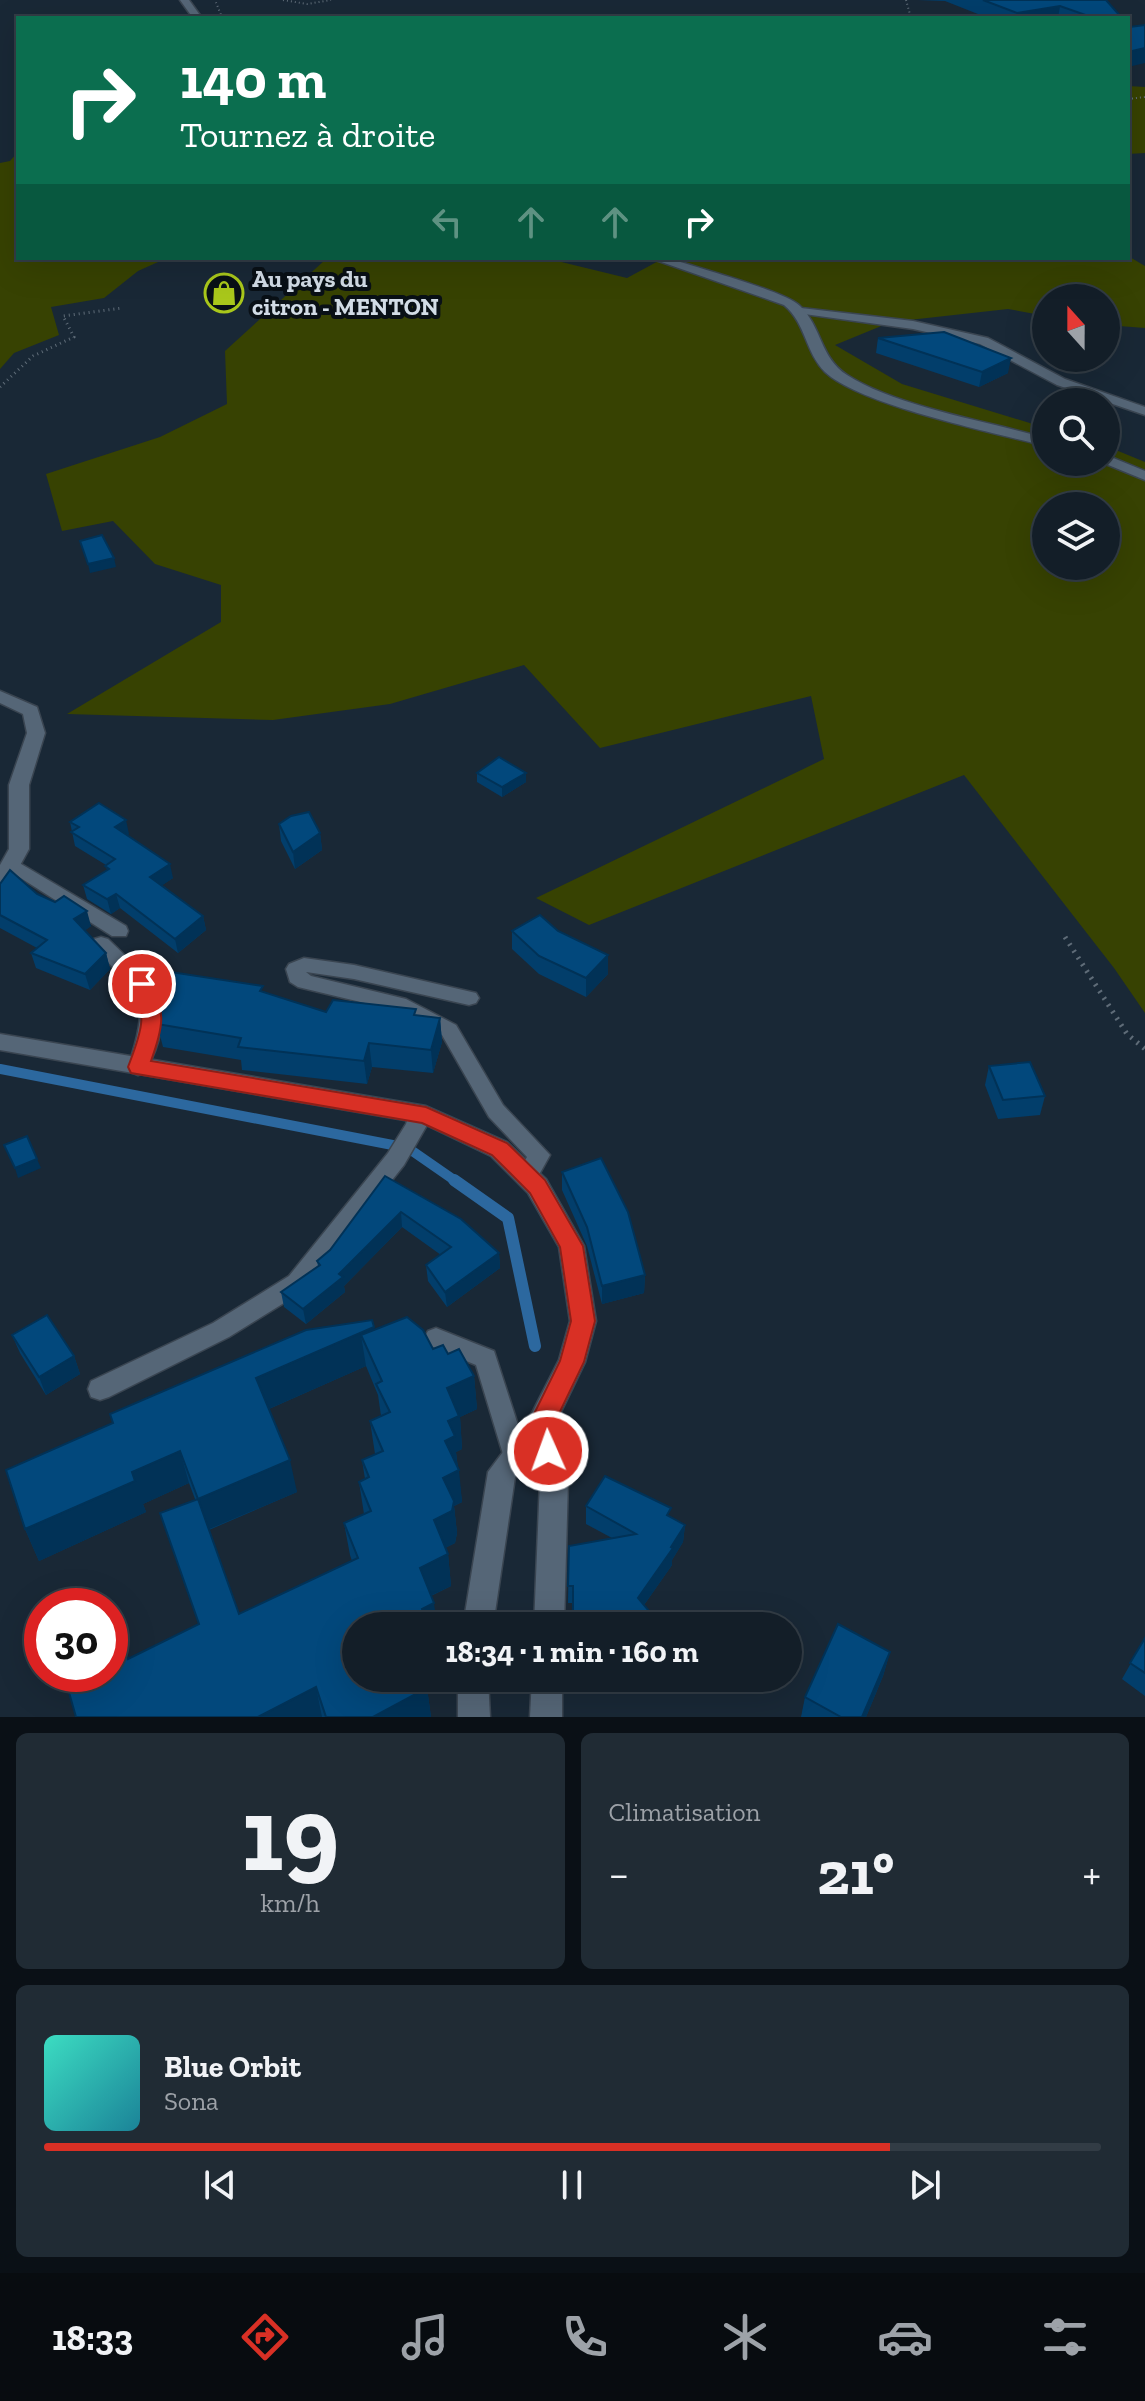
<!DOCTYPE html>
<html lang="fr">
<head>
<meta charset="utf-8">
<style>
  body { margin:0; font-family:"Zilla Slab",serif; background:#202b34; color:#f1f3f6; height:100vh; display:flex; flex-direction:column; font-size:30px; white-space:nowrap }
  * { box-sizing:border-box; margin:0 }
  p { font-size:26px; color:#9da2a8 }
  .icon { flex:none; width:44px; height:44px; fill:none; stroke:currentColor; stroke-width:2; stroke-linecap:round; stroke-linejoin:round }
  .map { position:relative; height:1717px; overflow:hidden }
  .drawer { display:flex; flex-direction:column; gap:16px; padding:16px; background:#0a1016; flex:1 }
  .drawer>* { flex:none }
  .banner { position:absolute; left:16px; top:16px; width:1114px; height:244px; border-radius:0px; box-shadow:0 8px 32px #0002,0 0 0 2px #323c45; background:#0b6e4f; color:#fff; overflow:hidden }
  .needle { width:52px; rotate:339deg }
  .tools { position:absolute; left:1032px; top:284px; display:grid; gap:16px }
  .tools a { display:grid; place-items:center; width:88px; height:88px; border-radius:50%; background:#131e28; box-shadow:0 8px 32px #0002,0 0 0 2px #323c45; font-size:40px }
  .speed { position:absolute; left:24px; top:1588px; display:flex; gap:16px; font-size:40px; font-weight:700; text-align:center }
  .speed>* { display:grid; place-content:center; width:104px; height:104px; border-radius:50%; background:#131e28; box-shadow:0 8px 32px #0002,0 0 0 2px #323c45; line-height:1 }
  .speed .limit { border:12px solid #d22; background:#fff; color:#111 }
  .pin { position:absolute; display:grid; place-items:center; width:68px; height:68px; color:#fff; margin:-34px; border:4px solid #fff; border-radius:50%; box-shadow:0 2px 8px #0007 }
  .me { position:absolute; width:88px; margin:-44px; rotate:358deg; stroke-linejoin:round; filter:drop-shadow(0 0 6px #0008) }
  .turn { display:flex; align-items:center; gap:28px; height:168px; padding:0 32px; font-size:36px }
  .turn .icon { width:104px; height:104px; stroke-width:2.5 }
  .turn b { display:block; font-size:56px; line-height:68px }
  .lanes { display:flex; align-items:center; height:76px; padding:0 32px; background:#0003; justify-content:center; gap:40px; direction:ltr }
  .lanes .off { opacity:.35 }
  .big { font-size:60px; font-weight:700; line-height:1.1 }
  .drawer .tile { flex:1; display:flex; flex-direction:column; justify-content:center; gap:12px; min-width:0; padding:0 28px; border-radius:12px; background:#202b34 }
  .drawer .dial { align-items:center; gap:0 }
  .dial b { font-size:104px; line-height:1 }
  .song { display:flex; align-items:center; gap:24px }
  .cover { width:96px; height:96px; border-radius:12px; background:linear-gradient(135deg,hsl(170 70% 55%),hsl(190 70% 35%)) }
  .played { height:8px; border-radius:4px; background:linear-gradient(90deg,#d93025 80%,#323c45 80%) }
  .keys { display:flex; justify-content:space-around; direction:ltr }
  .heat { display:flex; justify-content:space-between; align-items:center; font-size:44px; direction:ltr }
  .drawer .tiles { flex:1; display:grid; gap:16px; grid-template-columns:1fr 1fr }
  .tile:last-child { grid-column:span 2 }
  .trip { position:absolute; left:342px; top:1612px; width:460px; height:80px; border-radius:40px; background:#131e28; box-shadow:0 8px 32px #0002,0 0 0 2px #323c45; font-weight:700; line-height:80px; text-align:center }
  .menu { display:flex; height:128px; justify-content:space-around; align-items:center; background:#080c10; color:#9da2a8 }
  .menu .icon { width:56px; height:56px }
  .menu .current { color:#d93025 }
  .menu b { font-size:36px; color:#f1f3f6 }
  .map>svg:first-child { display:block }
  .green { fill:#374202; fill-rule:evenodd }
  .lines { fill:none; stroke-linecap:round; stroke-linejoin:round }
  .stream-far1 { stroke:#2c689f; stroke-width:10 }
  .stream { stroke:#2c689f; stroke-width:12 }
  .service-casing { stroke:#3a4551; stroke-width:3 }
  .minor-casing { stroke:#3a4551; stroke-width:3 }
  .tertiary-casing { stroke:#3a4551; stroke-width:3 }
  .path-far2 { stroke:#5f6c78; stroke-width:2; stroke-dasharray:1 3; stroke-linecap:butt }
  .path-far1 { stroke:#5f6c78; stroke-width:3; stroke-dasharray:1 4; stroke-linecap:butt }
  .path { stroke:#5f6c78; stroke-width:5; stroke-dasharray:2 6; stroke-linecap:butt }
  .service { fill:#567; fill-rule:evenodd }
  .minor { fill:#567; fill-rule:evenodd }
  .tertiary { fill:#567; fill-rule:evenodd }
  .wall { fill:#023e6b; fill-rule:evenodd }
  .shaded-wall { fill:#013257 }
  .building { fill:#02487c; stroke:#013257; stroke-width:2 }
  .route { fill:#d93025; stroke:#8d1f18; stroke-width:2 }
  .labels { text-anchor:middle; stroke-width:8; stroke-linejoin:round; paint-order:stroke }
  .far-poi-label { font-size:24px; font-weight:bold; fill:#d2dce6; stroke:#091016; text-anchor:start }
</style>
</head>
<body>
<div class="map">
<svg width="1145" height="1717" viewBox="0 0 1145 1717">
  <rect width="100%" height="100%" fill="#192836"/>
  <g class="green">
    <path d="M1128 86 1145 87V153L1128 154Z"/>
    <path d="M18 152V258H167L138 271 104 298 51 307 59 335 14 353 0 369V163L10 161Z"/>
    <path d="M1128 256 1145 266V328L1106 325V298H1046V316L1008 309 891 322 835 345 902 384 1046 428V462H1106V446L1145 462V1013L1114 968 964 775 589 925 536 898 824 759 811 696 600 748 524 665 390 704 273 720 67 714 221 622V585L155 564 113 521 62 531 46 474 160 437 227 404 225 351 325 260 545 258 627 278 664 258ZM1046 506H1106V566H1046Z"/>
  </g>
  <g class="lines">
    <path class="stream-far1" d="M0 1069 408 1148 457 1182"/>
    <path class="stream" d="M454 1180 508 1218 535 1346"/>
    <g class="service-casing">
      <g id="service">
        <path d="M801 308 913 321 988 338 1065 379 1145 407V415L1057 385 980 344 913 329 797 313V309Z"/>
        <path d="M11 858 126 926 128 931 126 936H112L5 868 2 864Z"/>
        <path d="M101 937 108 939C153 982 180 1009 145 1072L138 1075 131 1072 128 1067C150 1001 142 995 94 949L91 944 94 939Z"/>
        <path d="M304 958 354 965 476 993 479 998 476 1003 469 1005 354 979 306 972 311 976 406 999 456 1025 503 1105 550 1155 535 1182 527 1185 519 1182 516 1176 527 1157 489 1117 442 1035 394 1010 298 987 290 982 286 969 289 964Z"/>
        <path d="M418 1106 425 1108 429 1114 427 1125 404 1165 305 1290 229 1337 109 1397 100 1400 91 1397 88 1389 91 1381 213 1323 289 1276 388 1153 406 1124 411 1108Z"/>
        <path d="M436 1328 494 1351 528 1456 524 1464 515 1468 506 1464 476 1365 428 1345 424 1338 428 1331Z"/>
      </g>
    </g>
    <g class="minor-casing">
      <g id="minor">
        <path d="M0 691 37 707 45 733 29 785V849L7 889 0 891V865L9 849V785L27 733 23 714 0 703Z"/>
        <path d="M0 1034 426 1106 507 1142 546 1179 584 1246 596 1321 585 1362 556 1422 568 1480 564 1626H534L540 1480 534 1453 515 1477 493 1626H463L488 1472 532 1413 559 1360 570 1321 559 1247 528 1193 491 1156 422 1123 0 1050Z"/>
        <path d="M458 1678H488L490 1717H458Z"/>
        <path d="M532 1678H562V1717H530Z"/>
      </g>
    </g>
    <g class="tertiary-casing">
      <g id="tertiary">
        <path d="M180 0H189L202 18H193Z"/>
        <path d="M650 258H668C694 267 785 291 800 306 822 327 820 358 847 375 894 406 990 422 1046 438V446C995 433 860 405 825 372 805 352 806 323 784 305Z"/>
        <path d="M1106 455 1145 471V480L1101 462H1106Z"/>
      </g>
    </g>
    <g class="path-far2">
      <path d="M283 0 307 4 331 0"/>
      <path d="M906 0 911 18"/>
      <path d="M214 17 221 15 215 0"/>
      <path d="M1128 99 1145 97"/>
    </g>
    <path class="path-far1" d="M0 387 33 356 74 337 63 316 122 308"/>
    <path class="path" d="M1065 937 1127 1034 1145 1049"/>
    <use href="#service" class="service"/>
    <use href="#minor" class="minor"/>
    <use href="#tertiary" class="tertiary"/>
  </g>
  <g class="wall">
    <path d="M918 0H1106L1122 18H988L945 1Z"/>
    <path d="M878 338 1008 373 979 387 876 353Z"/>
    <path d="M477 773 526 782 502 797 477 782Z"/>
    <path d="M70 822 129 834 127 835 173 878 162 885 203 916 206 930 178 953 120 908 111 914 87 899 83 885 107 870 106 865 75 846Z"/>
    <path d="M279 824 320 833 322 850 295 869 281 841Z"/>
    <path d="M0 884 37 894 91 926 85 930 106 953 110 969 90 990 36 968 31 953 37 948 0 928Z"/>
    <path d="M512 931 608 974 586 997 539 974 512 949Z"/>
    <path d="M151 969 264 992 326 1012 416 1015 440 1018 442 1042 433 1073 372 1067 367 1084 242 1070 241 1060 163 1047 157 1024 162 1008Z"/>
    <path d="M989 1066 1045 1096 1040 1115 998 1119 985 1085Z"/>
    <path d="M562 1172 645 1275 644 1293 602 1304 587 1246 562 1190Z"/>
    <path d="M385 1176 499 1253 500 1268 447 1307 428 1281 426 1265 441 1255 402 1227 344 1286 345 1292 306 1324 284 1307 281 1292 318 1266 317 1261 330 1250Z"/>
    <path d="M375 1330 448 1354 474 1376 477 1409 460 1417 462 1449 456 1452 462 1502 454 1506 457 1533 455 1543 445 1548 448 1554 451 1586 431 1596 356 1678H431L424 1681 427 1688 431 1717H76L129 1658 199 1624 195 1499 189 1483 143 1504 146 1512 39 1561 25 1529ZM366 1366 378 1395 381 1416 370 1421 375 1454 362 1460 365 1479 359 1482 364 1514 344 1523 350 1555 352 1561 239 1614 209 1530 297 1492 269 1409Z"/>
    <path d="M12 1335 74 1356 80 1374 46 1395 20 1353Z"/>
    <path d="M586 1506 670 1517 685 1525 683 1542 672 1560V1565L644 1605 660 1624V1626H573V1603H568L569 1546 612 1538 586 1524Z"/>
    <path d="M1145 1638V1696L1122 1679Z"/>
    <path d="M890 1652 883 1676 866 1717H801L805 1697Z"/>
  </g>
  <g class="shaded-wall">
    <path d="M1060 6 1058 18H1016L1017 13Z"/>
    <path d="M1145 48V63L1128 67V52Z"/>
    <path d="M1011 358 1008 373 979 387 982 372Z"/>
    <path d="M114 558 116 567 90 573 88 564Z"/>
    <path d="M526 773V782L502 797V787Z"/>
    <path d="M126 820 129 834 118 841 115 827Z"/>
    <path d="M320 833 322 850 295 869 293 852Z"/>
    <path d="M170 864 173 878 154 891 150 877Z"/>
    <path d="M116 894 120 908 111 914 107 899Z"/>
    <path d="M87 911 91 926 79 935 74 919Z"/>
    <path d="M203 916 206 930 178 953 175 939Z"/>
    <path d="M106 953 110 969 90 990 85 974Z"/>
    <path d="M608 955V974L586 997V978Z"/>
    <path d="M440 1018 442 1042 433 1073 431 1050Z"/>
    <path d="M369 1043 372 1067 367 1084 364 1061Z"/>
    <path d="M37 1159 41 1168 18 1178 15 1168Z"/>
    <path d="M401 1212 402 1227 344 1286 345 1292 306 1324 303 1309Z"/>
    <path d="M499 1253 500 1268 447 1307 445 1292Z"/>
    <path d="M645 1275 644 1293 602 1304V1286Z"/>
    <path d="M374 1327 379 1361 361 1335 366 1366 264 1411 256 1378Z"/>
    <path d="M74 1356 80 1374 46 1395 39 1377Z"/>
    <path d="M474 1376 477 1409 460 1417 462 1449 456 1452 458 1469 445 1441 447 1388Z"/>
    <path d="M180 1451 189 1483 143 1504 146 1512 39 1561 25 1529 132 1472Z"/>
    <path d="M290 1460 297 1492 207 1530 198 1499Z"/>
    <path d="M459 1470 462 1502 454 1506 457 1533 455 1543 437 1552 434 1520 443 1478Z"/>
    <path d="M685 1525 683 1542 672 1560V1565L637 1615 638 1598Z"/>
    <path d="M448 1554 451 1586 424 1599 420 1568Z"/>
    <path d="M434 1603 437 1626H424L422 1609Z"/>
    <path d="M890 1652 883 1676 866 1717H862Z"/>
    <path d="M316 1687 322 1717H258Z"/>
    <path d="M427 1688 431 1717H373Z"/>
  </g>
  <g class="building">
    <path d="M983 0H1106L1122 18H1094L1060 6 1017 13Z"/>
    <path d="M1128 24 1130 27 1145 25V48L1128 52Z"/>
    <path d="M944 332 1011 358 982 372 878 338Z"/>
    <path d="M102 535 114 558 88 564 80 541Z"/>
    <path d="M499 757 526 773 502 787 477 773Z"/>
    <path d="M99 803 126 820 115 827 170 864 150 877 203 916 175 939 116 894 107 899 83 885 109 869 105 866 115 859 71 832 79 827 70 822Z"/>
    <path d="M309 812 320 833 293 852 279 824 291 816Z"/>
    <path d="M10 870 37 894 55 902 64 896 87 911 74 919 106 953 85 974 31 953 47 940 0 915V884Z"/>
    <path d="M540 915 558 931 608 955 586 978 539 956 512 931Z"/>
    <path d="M151 969 263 986 260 991 326 1012 333 1000 416 1009 414 1015 440 1018 431 1050 369 1043 364 1061 238 1047 241 1038 157 1024 165 1000 171 993 158 989Z"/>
    <path d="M1030 1062 1045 1096 1003 1100 989 1066Z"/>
    <path d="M27 1136 37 1159 15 1168 4 1145Z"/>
    <path d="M601 1158 628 1212 645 1275 602 1286 587 1227 562 1172Z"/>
    <path d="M385 1176 461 1219 499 1253 445 1292 426 1265 451 1247 401 1212 339 1274 343 1277 303 1309 281 1292 320 1265 317 1261 330 1250Z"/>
    <path d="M47 1315 74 1356 39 1377 12 1335Z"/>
    <path d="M407 1317 423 1330 433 1349 443 1345 448 1354 459 1349 474 1376 447 1388 459 1416 448 1421 455 1436 445 1441 459 1470 443 1478 454 1501 452 1511 434 1520 448 1554 420 1568 434 1603 422 1609 428 1626H356V1678H423L427 1688 373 1717H326L316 1687 258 1717H76L64 1675 110 1674V1653L124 1646 128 1659 199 1624 160 1513 198 1499 239 1614 358 1558 344 1523 371 1511 359 1482 369 1477 362 1460 383 1451 370 1421 390 1412 376 1384 382 1381 361 1335Z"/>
    <path d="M372 1320 374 1327 256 1378 290 1460 198 1499 180 1451 132 1472 135 1481 25 1529 6 1470 113 1423 110 1414 306 1330Z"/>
    <path d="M605 1476 671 1508 667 1515 685 1525 671 1547 673 1548 638 1598 660 1624 655 1626H573V1586H568L569 1546 636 1534 586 1506Z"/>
    <path d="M838 1624 890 1652 862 1717H841L805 1697Z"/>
    <path d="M1145 1638V1673L1130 1663Z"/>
  </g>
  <path class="route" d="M142 976 149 979C167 1011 163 1028 151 1061L426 1107 507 1143 545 1180 583 1246 595 1321 584 1362 555 1422 561 1451 557 1459 548 1463 539 1459 530 1422 560 1361 571 1321 560 1247 530 1193 492 1155 422 1123 131 1073 128 1067C140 1035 149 1016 132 984Z"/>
  <defs>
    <g id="shop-ring" transform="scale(2)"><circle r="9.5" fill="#091016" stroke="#a9c71b" stroke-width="1.5"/><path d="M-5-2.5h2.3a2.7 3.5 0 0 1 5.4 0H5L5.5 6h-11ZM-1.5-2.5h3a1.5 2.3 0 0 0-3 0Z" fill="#a9c71b"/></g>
  </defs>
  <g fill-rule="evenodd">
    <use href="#shop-ring" x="224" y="293"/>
  </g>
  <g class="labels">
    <g class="far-poi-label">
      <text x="252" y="287">Au pays du<tspan x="252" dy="28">citron - MENTON</tspan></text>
    </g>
  </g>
</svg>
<div class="tools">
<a><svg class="needle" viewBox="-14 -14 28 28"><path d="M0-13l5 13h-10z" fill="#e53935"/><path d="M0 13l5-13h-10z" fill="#9da2a8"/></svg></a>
<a><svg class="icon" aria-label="search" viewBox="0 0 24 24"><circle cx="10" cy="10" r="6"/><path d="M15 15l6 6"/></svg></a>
<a><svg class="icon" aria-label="layers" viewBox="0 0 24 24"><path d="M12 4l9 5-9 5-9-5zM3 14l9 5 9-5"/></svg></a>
</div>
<div class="speed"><div class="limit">30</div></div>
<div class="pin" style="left:142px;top:984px;background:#d93025"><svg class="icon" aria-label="arrive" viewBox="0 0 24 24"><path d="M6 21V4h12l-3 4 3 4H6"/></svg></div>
<svg class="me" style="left:548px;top:1451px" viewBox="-20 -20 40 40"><circle r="17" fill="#d93025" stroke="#fff" stroke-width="3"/><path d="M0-11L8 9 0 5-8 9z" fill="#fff"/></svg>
<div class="trip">18:34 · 1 min · 160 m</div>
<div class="banner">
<div class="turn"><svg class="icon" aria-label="right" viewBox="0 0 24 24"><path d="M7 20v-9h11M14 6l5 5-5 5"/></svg><div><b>140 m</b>Tournez à droite</div></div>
<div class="lanes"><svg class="icon off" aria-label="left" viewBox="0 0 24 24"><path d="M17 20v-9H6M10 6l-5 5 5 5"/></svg><svg class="icon off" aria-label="ahead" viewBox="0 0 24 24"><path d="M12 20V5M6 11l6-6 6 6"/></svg><svg class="icon off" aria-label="ahead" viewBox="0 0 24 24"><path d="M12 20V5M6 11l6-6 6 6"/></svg><svg class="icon" aria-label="right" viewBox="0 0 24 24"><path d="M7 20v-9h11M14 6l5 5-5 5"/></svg></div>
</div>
</div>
<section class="drawer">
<div class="tiles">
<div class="tile dial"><b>19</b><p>km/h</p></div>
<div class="tile"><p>Climatisation</p>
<div class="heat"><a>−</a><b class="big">21°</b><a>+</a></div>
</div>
<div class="tile">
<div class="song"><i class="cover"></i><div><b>Blue Orbit</b><p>Sona</p></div></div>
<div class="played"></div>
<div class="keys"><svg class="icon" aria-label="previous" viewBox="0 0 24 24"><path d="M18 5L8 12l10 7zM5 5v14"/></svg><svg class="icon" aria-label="pause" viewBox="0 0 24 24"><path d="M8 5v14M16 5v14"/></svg><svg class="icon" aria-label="next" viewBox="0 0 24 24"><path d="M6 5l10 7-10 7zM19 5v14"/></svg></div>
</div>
</div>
</section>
<nav class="menu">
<b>18:33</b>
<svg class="icon current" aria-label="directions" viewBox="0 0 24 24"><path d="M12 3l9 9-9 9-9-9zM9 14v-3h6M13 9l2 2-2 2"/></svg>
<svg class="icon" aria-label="music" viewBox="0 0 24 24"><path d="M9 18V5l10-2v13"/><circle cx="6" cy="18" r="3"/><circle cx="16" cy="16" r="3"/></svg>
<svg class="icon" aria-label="phone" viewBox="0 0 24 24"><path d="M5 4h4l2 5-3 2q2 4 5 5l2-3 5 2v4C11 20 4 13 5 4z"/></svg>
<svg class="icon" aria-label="climate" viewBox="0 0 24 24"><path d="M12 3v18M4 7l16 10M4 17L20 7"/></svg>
<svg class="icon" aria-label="car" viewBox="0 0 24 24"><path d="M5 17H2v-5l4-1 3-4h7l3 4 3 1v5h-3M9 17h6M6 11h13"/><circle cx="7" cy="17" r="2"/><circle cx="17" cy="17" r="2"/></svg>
<svg class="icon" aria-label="filters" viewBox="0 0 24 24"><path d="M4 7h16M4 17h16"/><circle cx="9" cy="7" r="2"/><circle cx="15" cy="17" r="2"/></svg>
</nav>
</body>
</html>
